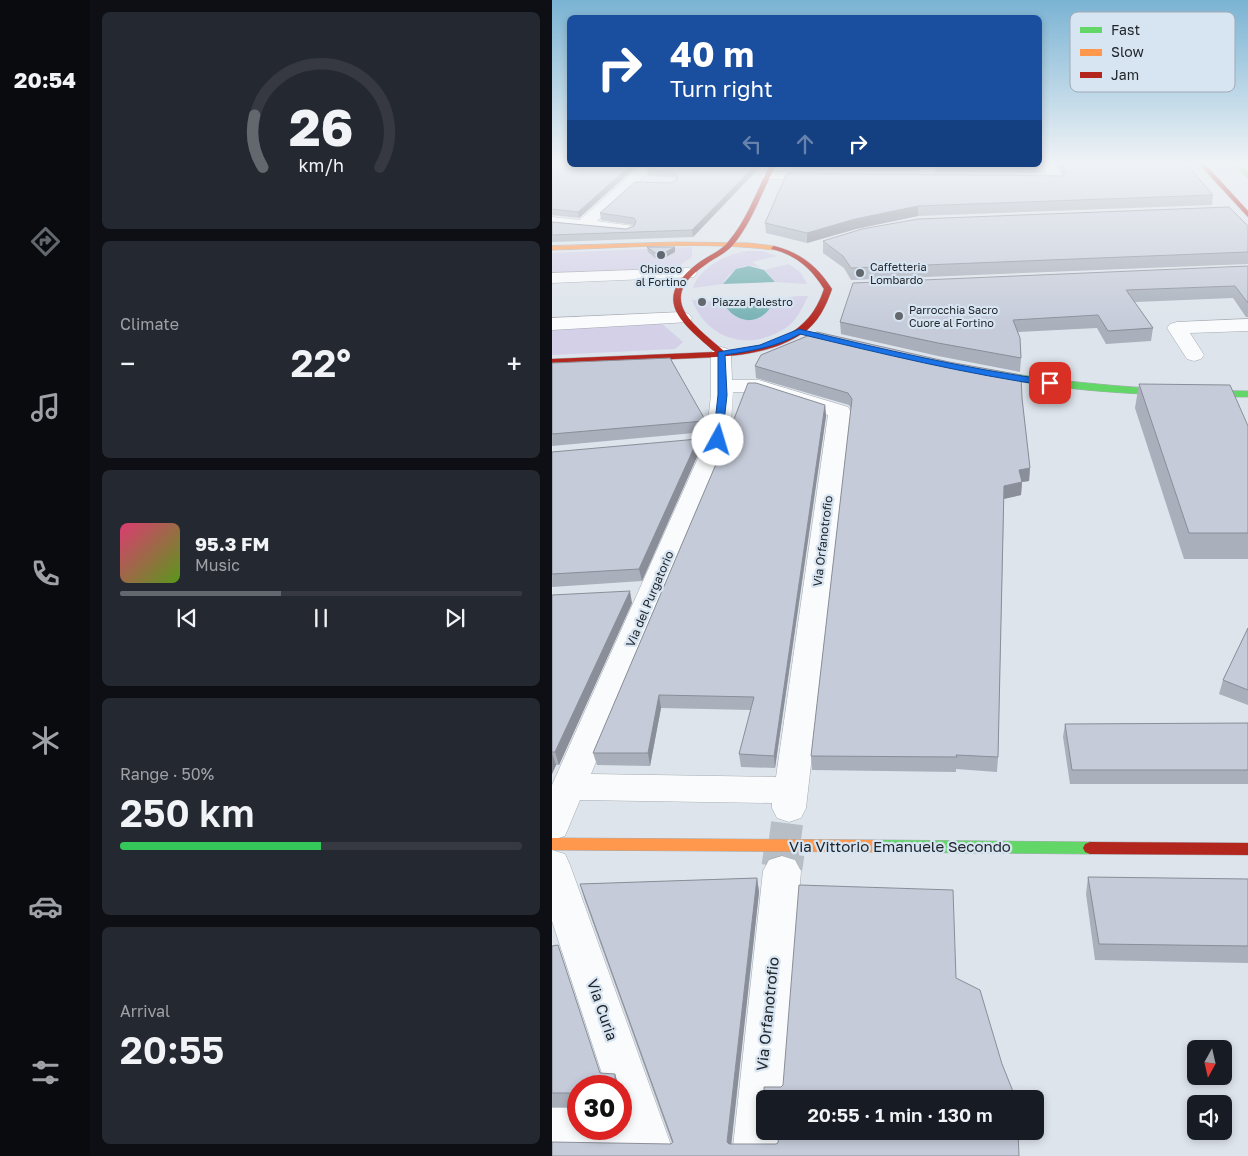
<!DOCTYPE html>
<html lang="en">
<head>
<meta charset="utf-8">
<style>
  body { margin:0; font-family:"Golos Text",sans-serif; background:#242831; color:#f1f3f6; height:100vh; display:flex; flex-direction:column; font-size:19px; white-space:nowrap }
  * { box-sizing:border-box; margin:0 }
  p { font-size:16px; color:#9ea1a6 }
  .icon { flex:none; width:28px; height:28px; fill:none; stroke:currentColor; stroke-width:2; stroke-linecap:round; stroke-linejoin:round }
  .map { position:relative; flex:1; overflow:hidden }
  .sheet { display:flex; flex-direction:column; gap:12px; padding:12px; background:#0d0f14; width:462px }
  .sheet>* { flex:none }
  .guide { position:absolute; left:15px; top:15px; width:475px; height:152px; border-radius:8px; box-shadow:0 2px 8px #0003; background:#1a4fa0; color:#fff; overflow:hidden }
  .needle { width:32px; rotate:188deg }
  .tools { position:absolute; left:635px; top:1040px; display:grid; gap:10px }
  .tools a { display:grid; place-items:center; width:45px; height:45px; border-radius:8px; background:#171b24; box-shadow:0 2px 8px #0003; font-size:25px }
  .speed { position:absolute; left:15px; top:1075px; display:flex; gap:10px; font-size:25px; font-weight:700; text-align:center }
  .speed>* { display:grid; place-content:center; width:65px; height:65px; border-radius:50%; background:#171b24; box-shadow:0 2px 8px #0003; line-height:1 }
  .speed .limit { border:8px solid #d22; background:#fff; color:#111 }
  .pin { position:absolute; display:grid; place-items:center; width:42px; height:42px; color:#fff; margin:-21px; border-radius:10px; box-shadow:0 2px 8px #0006 }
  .me { position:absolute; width:55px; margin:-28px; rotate:6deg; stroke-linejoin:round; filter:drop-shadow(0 0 4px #0008) }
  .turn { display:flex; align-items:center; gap:18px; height:105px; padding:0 20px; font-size:22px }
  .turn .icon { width:65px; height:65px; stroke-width:2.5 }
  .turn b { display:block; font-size:35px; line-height:42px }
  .lanes { display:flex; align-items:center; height:48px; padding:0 20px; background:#0003; justify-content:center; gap:25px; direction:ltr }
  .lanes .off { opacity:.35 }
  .big { font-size:38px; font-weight:600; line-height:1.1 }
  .sheet .card { flex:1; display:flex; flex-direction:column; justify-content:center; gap:8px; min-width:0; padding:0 18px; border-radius:8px; background:#242831 }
  .sheet .dial { align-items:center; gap:0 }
  .dial svg { height:130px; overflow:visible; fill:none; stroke:#363941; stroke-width:7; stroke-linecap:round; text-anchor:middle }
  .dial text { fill:#f1f3f6; stroke:none }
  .song { display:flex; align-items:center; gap:15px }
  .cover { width:60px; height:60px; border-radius:8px; background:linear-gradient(135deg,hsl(340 70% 55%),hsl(90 70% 35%)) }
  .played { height:5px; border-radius:2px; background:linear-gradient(90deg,#63686e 40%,#363941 40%) }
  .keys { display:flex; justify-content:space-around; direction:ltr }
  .heat { display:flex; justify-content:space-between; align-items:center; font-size:28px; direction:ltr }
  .charge { height:8px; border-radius:4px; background:linear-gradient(90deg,#34c759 50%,#363941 0) }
  .trip { position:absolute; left:204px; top:1090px; width:288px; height:50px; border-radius:8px; background:#171b24; box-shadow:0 2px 8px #0003; font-weight:600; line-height:50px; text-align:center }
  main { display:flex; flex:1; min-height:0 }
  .menu { display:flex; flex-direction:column; width:90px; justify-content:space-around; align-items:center; background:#090b0e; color:#9ea1a6 }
  .menu .icon { width:35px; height:35px }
  .menu .selected { color:#63686e }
  .menu b { font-size:22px; color:#f1f3f6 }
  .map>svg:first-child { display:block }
  .green { fill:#d3d0e8 }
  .water { fill:#75b1b3 }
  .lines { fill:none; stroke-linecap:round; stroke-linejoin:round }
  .street-tunnel-far1 { stroke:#b7bec5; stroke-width:32; stroke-dasharray:32 16; stroke-linecap:butt }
  .street-tunnel { stroke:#b7bec5; stroke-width:41; stroke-dasharray:41 21; stroke-linecap:butt }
  .street-casing { stroke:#a4aab0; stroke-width:1 }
  .fast-casing { stroke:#a4aab0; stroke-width:1 }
  .slow-casing { stroke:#a4aab0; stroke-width:1 }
  .jam-casing { stroke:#a4aab0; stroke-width:1 }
  .street { fill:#fafbfc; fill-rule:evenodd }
  .fast { fill:#63d668; fill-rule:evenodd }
  .slow { fill:#ff974d; fill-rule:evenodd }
  .jam { fill:#b3261e; fill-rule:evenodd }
  .wall { fill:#a9afbb }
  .shaded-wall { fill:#8a8e98 }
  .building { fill:#c5cbd9; stroke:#8a8e98 }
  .route { fill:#1a73e8; stroke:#114b97 }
  .poi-dot { fill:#63686e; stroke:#d7e4f1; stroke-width:2 }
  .labels { text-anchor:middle; stroke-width:4.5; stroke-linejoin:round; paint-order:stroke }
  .far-poi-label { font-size:11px; fill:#21262b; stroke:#d7e4f1; text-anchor:start }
  .street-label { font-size:12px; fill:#21262b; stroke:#d7e4f1 }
  .near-street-label { font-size:15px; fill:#21262b; stroke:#d7e4f1 }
  .key { fill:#d7e4f1; stroke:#a0abb6; stroke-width:1 }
  .key-label { font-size:14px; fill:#21262b }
</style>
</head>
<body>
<main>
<nav class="menu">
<b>20:54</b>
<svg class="icon selected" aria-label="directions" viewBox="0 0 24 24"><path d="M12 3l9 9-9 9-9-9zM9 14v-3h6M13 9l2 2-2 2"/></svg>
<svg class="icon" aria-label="music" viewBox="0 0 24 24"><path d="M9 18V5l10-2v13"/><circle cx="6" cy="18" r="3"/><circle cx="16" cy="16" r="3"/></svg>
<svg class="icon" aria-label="phone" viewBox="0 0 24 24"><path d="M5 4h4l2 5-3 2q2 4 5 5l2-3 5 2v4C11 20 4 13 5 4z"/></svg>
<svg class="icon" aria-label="climate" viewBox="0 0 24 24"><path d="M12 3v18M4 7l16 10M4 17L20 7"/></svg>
<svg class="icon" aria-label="car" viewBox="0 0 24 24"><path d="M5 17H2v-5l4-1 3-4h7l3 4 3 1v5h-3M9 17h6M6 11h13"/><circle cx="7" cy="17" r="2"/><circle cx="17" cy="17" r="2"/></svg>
<svg class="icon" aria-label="filters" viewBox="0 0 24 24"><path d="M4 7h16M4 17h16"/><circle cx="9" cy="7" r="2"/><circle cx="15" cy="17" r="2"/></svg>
</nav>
<section class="sheet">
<div class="card dial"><svg viewBox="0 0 100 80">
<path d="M14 69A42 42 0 1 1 86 69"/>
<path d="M14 69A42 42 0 0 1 9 37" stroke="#63686e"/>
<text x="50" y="56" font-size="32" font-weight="700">26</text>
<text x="50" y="72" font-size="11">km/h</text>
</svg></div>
<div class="card"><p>Climate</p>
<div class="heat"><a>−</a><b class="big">22°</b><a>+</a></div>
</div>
<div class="card">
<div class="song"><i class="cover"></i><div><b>95.3 FM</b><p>Music</p></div></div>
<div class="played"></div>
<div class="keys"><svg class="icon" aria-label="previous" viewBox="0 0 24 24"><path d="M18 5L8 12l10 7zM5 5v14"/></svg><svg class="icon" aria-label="pause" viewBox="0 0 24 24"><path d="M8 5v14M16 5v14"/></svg><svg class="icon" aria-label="next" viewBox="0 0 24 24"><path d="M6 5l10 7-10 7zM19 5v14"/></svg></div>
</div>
<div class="card"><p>Range · 50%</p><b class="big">250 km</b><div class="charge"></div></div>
<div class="card"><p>Arrival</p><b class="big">20:55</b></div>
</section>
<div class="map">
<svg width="696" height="1156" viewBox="0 0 696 1156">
  <rect width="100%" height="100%" fill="#dde4eb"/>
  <g class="green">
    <path d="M140 247V257L122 269 0 275V253Z"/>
    <path d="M195 251H210L225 256 200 262 212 270 237 264 249 273 255 284 223 282C220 278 216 273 212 270 197 260 178 269 171 284L141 288C148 267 175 254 195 251Z"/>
    <path d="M245 296H256C251 307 245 320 235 327 199 352 156 341 140 300L170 302C185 326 210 327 223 300Z"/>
    <path d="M109 323 131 342 123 349 0 355V328Z"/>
  </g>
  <g class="water">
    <path d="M197 266 212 270 223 282 171 284 184 269Z"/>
    <path d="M223 300C210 327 185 326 170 302Z"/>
  </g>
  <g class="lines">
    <path class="street-tunnel-far1" d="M231 855 237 808"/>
    <path class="street-tunnel" d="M230 867 232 853"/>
    <g class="street-casing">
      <g id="street">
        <path d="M490 164H504L512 180 510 183 468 182 466 179 468 176 495 175Z"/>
        <path d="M89 165H104L45 221 81 226 83 229 81 232 75 234 0 227V217L28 220Z"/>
        <path d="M368 165H382V174L412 175 414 178 412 181 407 182 369 181 367 178Z"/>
        <path d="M216 172H270L275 173 277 176 275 179 270 180 211 179 209 176 211 173Z"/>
        <path d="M136 268 142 269 145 273 142 277 0 283V273Z"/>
        <path d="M130 312 137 314 140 318 137 322 0 330V318Z"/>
        <path d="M696 319V331L638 333 652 355 649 359 642 361 635 359 615 328 618 324 625 322Z"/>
        <path d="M169 347 176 349 179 353 180 380H207L296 407 299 412 254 808 249 818 237 822 225 818 220 808V803L28 800 13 836 0 840V785L154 440 159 395V353L162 349ZM181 392H205L276 415 224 777 39 774 178 440Z"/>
        <path d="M0 850 13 854 18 865 123 1156 0 1154V1108H26V1129H69V1086H54L0 921Z"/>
        <path d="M230 856 243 860 249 871 231 1099H212V1131H228L226 1156H180L211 871 217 860Z"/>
      </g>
    </g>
    <g class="fast-casing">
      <g id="fast">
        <path d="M681 164H687L696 172V178Z"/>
        <path d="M432 369C519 384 607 391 696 391V397C609 396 513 393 429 374L428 372Z"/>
        <path d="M323 840 538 842 543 844 545 848 543 852 538 854 323 852 318 850 316 846 318 842Z"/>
      </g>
    </g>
    <g class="slow-casing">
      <g id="slow">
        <path d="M126 242 197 243 222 246 225 248 222 250C149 241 74 248 0 250V246Z"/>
        <path d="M0 838 323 840 328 842 330 846 328 850 323 852 0 850Z"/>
      </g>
    </g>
    <g class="jam-casing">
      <g id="jam">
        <path d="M647 164H653L696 211V217Z"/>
        <path d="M218 165H224C210 191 200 223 181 245 173 254 162 258 153 265 103 299 141 324 172 351 217 347 257 336 272 289 259 268 244 255 220 249L219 248 222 246C249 253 265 266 280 289 274 306 266 323 251 333 214 358 165 357 122 359 81 362 41 363 0 365V359L163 352C130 323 98 300 145 264 155 256 168 252 176 242 195 220 205 190 218 165Z"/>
        <path d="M538 842 696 843V855L538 854 533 852 531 848 533 844Z"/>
      </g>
    </g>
    <use href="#street" class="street"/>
    <use href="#fast" class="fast"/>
    <use href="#slow" class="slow"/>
    <use href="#jam" class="jam"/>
  </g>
  <g class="wall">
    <path d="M0 164 18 165H86L27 218 0 215Z"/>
    <path d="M488 164H494L493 173 384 172 382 165H488Z"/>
    <path d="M505 164H634L661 195 660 205 366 216 304 229 255 243 214 233 213 223 511 176Z"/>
    <path d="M210 165 141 237 0 242V222L74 229 82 226V225L49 220 48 213 117 183 124 181V179L123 178 96 176 95 169Z"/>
    <path d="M240 165H367L365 172 241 170Z"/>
    <path d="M696 226V264L299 280 292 268 271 253V241Z"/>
    <path d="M95 247 123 252 112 258H103L96 252Z"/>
    <path d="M696 266V317H694L681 298 583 302 601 328 599 341 554 344 545 328 466 332 469 358 468 372 386 356 289 334 288 322Z"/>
    <path d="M0 363 152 418 153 432 0 446Z"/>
    <path d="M203 366 470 398 478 468 477 481 470 482 469 495 452 499 446 757 445 772 404 769V772L260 770 259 756 299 409 297 405 204 378Z"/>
    <path d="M587 384 696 426V559H632L583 408Z"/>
    <path d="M273 405 274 416 223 768 189 767 187 754 199 710 109 708 98 766 45 765 41 753 170 450Z"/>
    <path d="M148 450 90 581 0 587V452Z"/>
    <path d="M0 595 80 603 7 765H4L0 774Z"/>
    <path d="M696 628V705L667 694 671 680Z"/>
    <path d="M696 723V784H518L511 737 513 724Z"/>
    <path d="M536 877 696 879V963L543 960 534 894Z"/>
    <path d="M205 878 207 892 179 1144H119L120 1143 32 898 28 884Z"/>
    <path d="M0 946 26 1086V1123L23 1114V1107H0Z"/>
  </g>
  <g class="shaded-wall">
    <path d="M79 165H86L27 218 26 212Z"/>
    <path d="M204 165H210L141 237 140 230Z"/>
    <path d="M366 206V216L304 229 255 243V233L303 219Z"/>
    <path d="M123 247V252L112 258V253Z"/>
    <path d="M273 405 274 416 223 768 222 756Z"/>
    <path d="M146 439 148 450 90 581 87 569Z"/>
    <path d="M478 468 477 481 470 482 469 495 451 499 452 486 467 470Z"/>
    <path d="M78 591 80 603 7 765 3 752Z"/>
    <path d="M107 695 109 708 98 766 96 753Z"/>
    <path d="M0 752 4 765 0 774Z"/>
    <path d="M205 878 207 892 178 1156 175 1142Z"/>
    <path d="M63 1074 67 1086H63Z"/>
  </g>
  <g class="building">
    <path d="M0 164H18V165H79L26 212 0 209Z"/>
    <path d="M510 164H634L661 195 366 206 303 219 255 233 213 223 235 173 511 176 514 172Z"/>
    <path d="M100 165H204L140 230 0 235V222L74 229 82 226 84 221 82 218 48 213 83 182 117 183 124 181 126 176 122 172 95 169Z"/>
    <path d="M677 207 696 226V252L299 268 291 256 271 241 310 229 366 219Z"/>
    <path d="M95 247H123L112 253H103Z"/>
    <path d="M696 266V303L683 286 574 290 601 328 556 331 546 315 461 320 468 338 469 358 386 343 288 322 301 283Z"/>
    <path d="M265 332 397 362 469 375 470 398 478 468 467 470 470 482 452 486 446 757 404 755 405 757 259 756 300 399 296 393 203 366 209 355Z"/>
    <path d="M118 358 152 418V421L0 434V363Z"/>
    <path d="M196 383H204L273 405 222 756 187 754 202 697 107 695 96 753H41L170 450Z"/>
    <path d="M587 384 678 385 696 426V533H637Z"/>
    <path d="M146 439 87 569 0 574V452Z"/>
    <path d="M78 591 3 752H0V753V595Z"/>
    <path d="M696 628V690L671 680Z"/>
    <path d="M696 723V770H520L513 724Z"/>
    <path d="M536 877 696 879V946L547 944Z"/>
    <path d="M205 878 175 1142 177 1144H224L226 1143 227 1131H466L467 1156H0V1142L119 1144 121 1142 28 884Z"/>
    <path d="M247 885 401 890 404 978 428 990 450 1064 464 1099H212V1116V1087H229L231 1085Z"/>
    <path d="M6 945 48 1073 63 1074V1086H26V1114H23L22 1093H0V946Z"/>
  </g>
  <linearGradient id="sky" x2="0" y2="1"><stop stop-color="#7ab3d3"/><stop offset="0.5" stop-color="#f0f3f6"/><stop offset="1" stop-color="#f0f3f6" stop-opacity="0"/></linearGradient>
  <rect width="696" height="326" fill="url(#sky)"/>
  <path class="route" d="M247 329C330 349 414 369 498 380L503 383 498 386C414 374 331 354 248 334 224 347 200 351 173 355L175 395 170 440 169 442H162L161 440 166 395V352L208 345Z"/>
  <g class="poi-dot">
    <circle cx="109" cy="255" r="5"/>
    <circle cx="308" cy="273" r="5"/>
    <circle cx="150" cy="302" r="5"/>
    <circle cx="347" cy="316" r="5"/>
  </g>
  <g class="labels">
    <g class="far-poi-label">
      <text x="318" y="271">Caffetteria<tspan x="318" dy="13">Lombardo</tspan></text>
      <text x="109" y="273" text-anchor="middle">Chiosco<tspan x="109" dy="13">al Fortino</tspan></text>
      <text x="160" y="306">Piazza Palestro</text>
      <text x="357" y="314">Parrocchia Sacro<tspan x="357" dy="13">Cuore al Fortino</tspan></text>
    </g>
    <g class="street-label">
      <text transform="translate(271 541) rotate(-83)" y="4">Via Orfanotrofio</text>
      <text transform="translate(98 599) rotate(-67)" y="4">Via del Purgatorio</text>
    </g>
    <g class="near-street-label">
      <text x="348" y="852">Via Vittorio Emanuele Secondo</text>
      <text transform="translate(50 1010) rotate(71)" y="5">Via Curia</text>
      <text transform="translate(216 1014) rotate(-84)" y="5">Via Orfanotrofio</text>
    </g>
  </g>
  <rect x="518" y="12" width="165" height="80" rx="8" class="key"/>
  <rect x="528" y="27" width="22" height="6" fill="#63d668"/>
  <rect x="528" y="49" width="22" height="7" fill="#ff974d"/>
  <rect x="528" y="72" width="22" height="6" fill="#b3261e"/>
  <g class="key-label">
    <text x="559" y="35">Fast</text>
    <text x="559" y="57">Slow</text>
    <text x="559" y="80">Jam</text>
  </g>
</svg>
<div class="tools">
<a><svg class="needle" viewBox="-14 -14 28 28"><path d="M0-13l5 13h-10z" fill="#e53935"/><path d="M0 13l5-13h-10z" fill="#9ea1a6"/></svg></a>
<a><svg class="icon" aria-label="sound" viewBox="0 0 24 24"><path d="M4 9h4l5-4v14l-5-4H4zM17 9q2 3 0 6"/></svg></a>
</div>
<div class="speed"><div class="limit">30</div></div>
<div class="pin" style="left:498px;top:383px;background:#d93025"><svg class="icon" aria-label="arrive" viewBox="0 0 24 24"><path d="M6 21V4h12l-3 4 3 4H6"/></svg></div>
<svg class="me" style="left:166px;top:440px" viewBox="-20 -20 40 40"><circle r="19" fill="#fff"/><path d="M0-13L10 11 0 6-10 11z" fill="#1a73e8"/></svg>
<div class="trip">20:55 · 1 min · 130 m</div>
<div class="guide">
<div class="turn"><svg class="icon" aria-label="right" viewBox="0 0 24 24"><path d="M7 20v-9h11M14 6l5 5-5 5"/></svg><div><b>40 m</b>Turn right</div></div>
<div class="lanes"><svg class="icon off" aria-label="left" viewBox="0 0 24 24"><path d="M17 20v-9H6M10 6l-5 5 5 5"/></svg><svg class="icon off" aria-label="ahead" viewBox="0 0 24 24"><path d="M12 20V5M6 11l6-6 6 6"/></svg><svg class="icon" aria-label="right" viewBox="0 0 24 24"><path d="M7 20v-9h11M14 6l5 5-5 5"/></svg></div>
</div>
</div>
</main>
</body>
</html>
